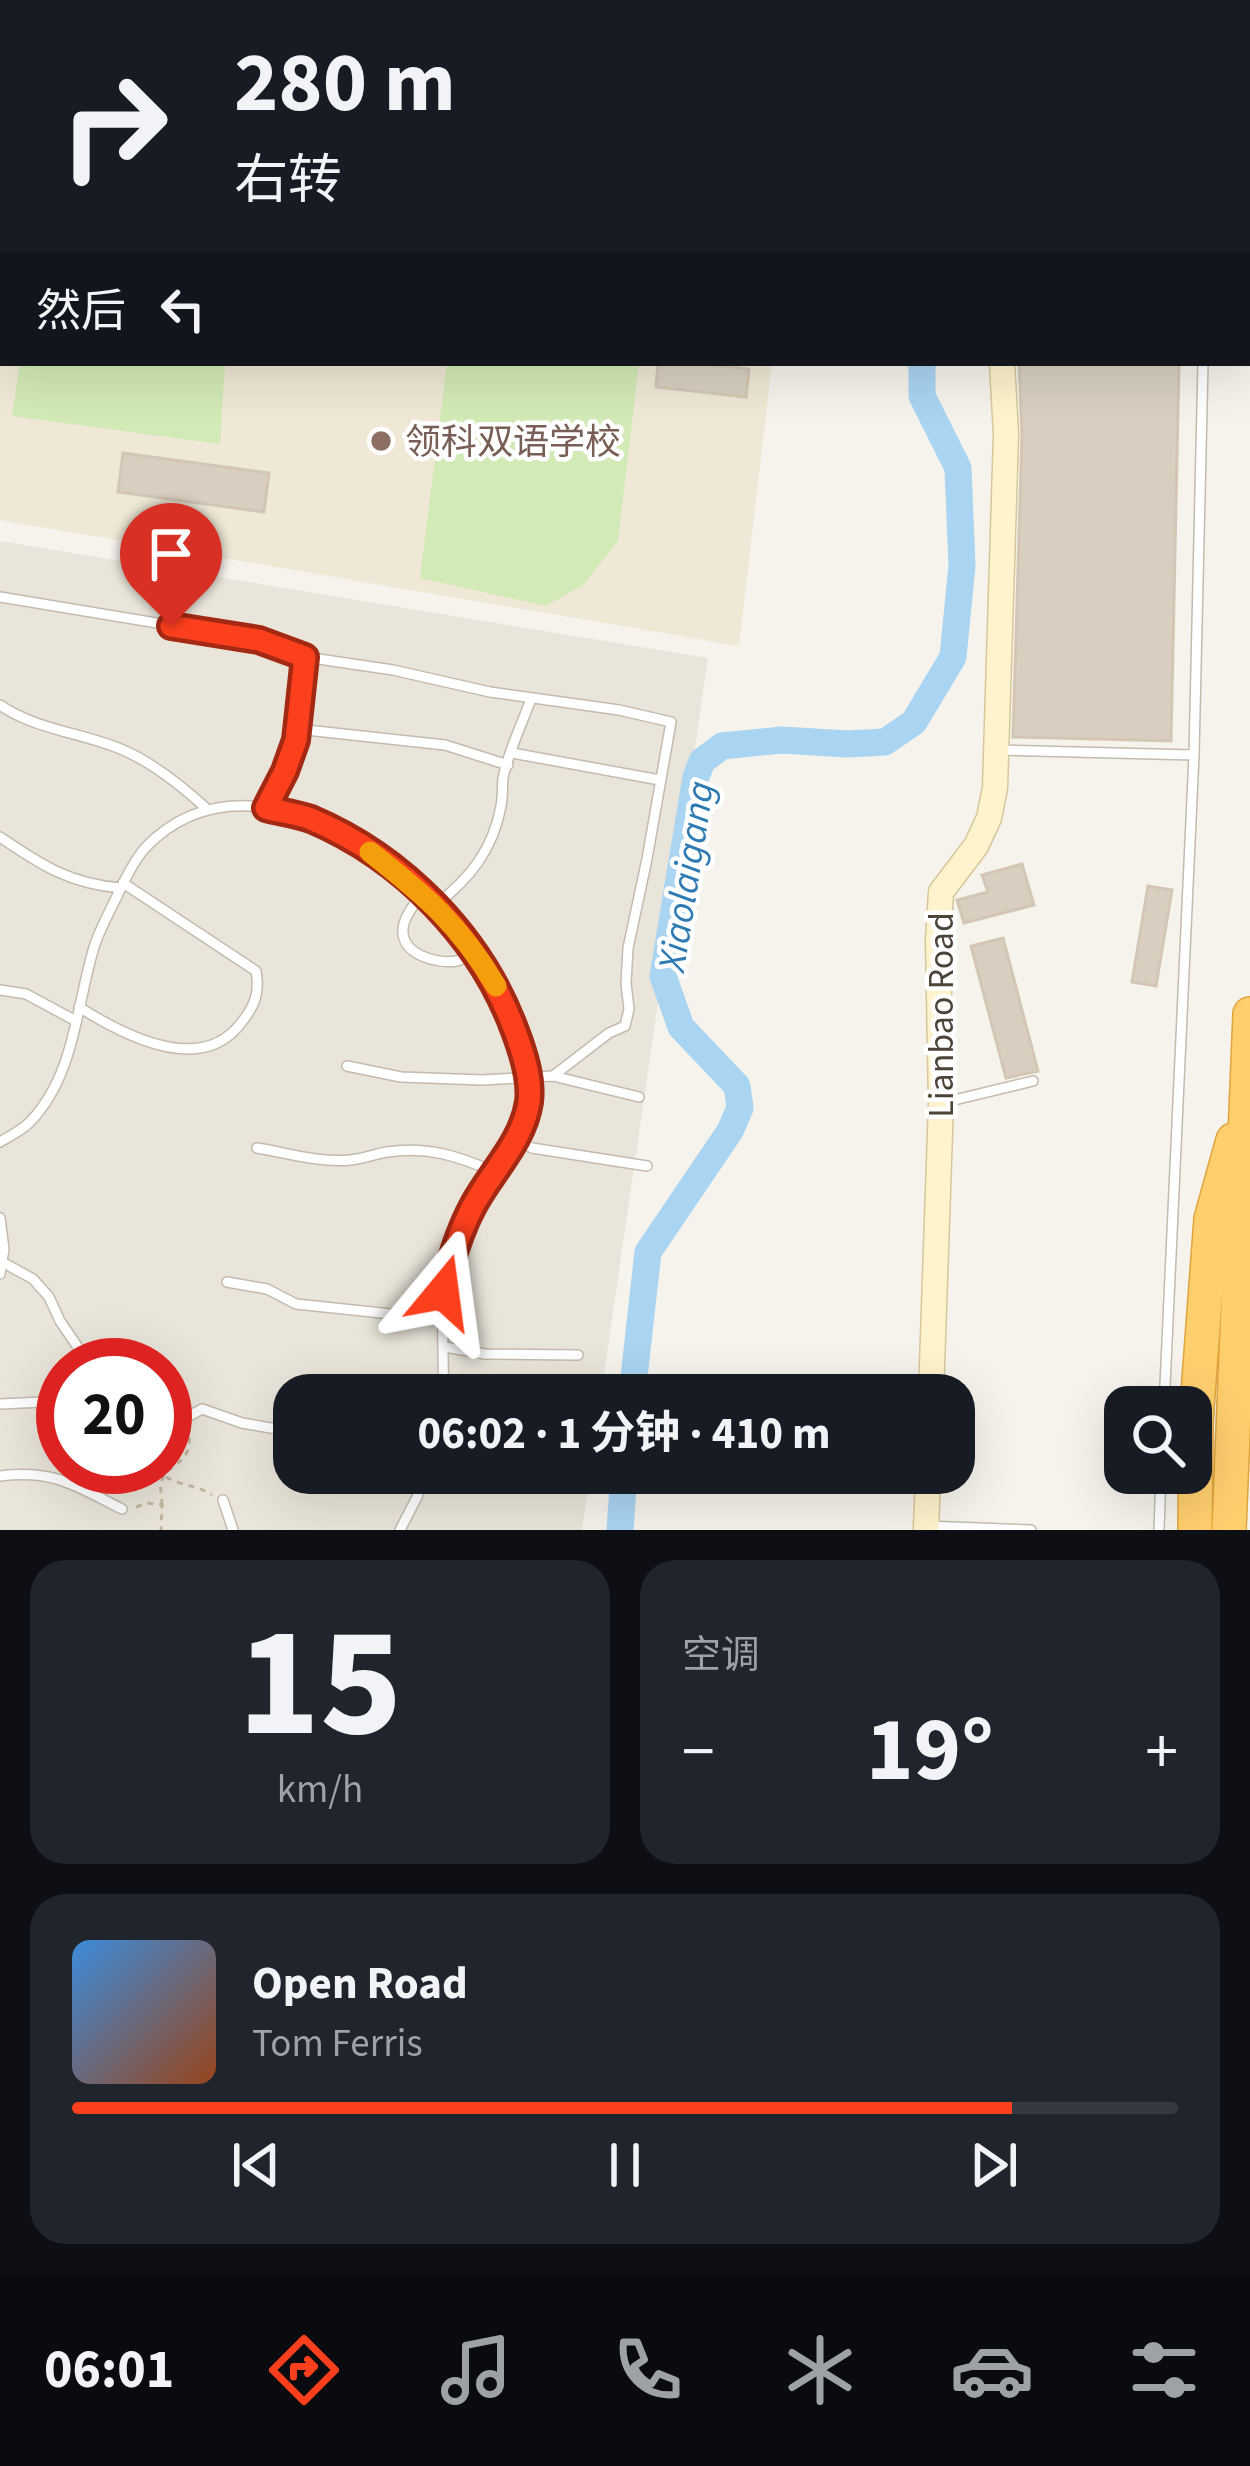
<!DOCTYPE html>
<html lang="zh">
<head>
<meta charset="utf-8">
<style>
  body { margin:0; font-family:"Source Sans 3","Noto Sans SC",sans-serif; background:#20242c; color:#f1f3f6; height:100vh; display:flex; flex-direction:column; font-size:45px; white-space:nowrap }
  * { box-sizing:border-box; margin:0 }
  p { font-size:39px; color:#9ea1a6 }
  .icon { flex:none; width:66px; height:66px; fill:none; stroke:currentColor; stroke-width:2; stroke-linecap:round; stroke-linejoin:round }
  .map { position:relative; height:1530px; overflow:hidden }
  .side { display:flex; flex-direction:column; gap:30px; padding:30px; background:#0d0f14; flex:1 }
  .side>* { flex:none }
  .banner { position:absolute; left:0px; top:0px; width:1251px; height:366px; box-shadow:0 12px 48px #0002; background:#171b24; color:#f1f3f6; overflow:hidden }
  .buttons { position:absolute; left:1104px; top:1386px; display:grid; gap:24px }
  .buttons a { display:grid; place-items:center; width:108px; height:108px; border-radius:24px; background:#171b24; box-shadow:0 12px 48px #0002; font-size:60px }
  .speed { position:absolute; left:36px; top:1338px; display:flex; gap:24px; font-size:60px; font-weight:700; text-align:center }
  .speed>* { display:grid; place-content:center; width:156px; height:156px; border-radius:50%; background:#171b24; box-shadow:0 12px 48px #0002; line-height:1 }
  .speed .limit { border:18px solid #d22; background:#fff; color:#111 }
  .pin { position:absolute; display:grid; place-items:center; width:102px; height:102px; color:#fff; margin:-123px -51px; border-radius:50% 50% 50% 0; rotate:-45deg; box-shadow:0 0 12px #0007 }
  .pin .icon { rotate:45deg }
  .me { position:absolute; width:132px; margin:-66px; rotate:16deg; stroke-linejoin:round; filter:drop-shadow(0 0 9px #0008) }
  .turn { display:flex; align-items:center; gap:42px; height:252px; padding:0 36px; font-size:54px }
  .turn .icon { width:156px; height:156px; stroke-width:2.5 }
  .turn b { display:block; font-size:84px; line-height:102px }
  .then { display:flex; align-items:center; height:114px; padding:0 36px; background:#0003; gap:24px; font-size:45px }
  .big { font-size:90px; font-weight:700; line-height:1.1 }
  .side .widget { flex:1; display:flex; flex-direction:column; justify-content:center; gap:18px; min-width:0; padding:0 42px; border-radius:36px; background:#20242c }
  .side .dial { align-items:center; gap:0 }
  .dial b { font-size:156px; line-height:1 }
  .song { display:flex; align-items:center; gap:36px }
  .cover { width:144px; height:144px; border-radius:18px; background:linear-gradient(135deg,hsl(210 70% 55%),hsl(20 70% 35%)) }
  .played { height:12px; border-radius:6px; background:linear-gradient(90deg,#fc3f1d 85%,#363941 85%) }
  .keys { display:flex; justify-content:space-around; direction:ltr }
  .heat { display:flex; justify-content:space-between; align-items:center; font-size:66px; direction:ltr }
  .side .tiles { flex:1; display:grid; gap:30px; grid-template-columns:1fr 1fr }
  .widget:last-child { grid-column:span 2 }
  .trip { position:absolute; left:273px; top:1374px; width:702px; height:120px; border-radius:36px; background:#171b24; box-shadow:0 12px 48px #0002; font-weight:700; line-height:120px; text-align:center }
  .tabs { display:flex; height:192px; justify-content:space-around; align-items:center; background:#090b0e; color:#9ea1a6 }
  .tabs .icon { width:84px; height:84px }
  .tabs .on { color:#fc3f1d }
  .tabs b { font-size:54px; color:#f1f3f6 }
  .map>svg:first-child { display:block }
  .residential { fill:#eae5da; fill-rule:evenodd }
  .education { fill:#efe8d6 }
  .green { fill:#d2eab5 }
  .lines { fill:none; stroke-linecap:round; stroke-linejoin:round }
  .river { stroke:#a9d4f2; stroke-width:27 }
  .building { fill:#d8cfc1; stroke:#d3c7b4; stroke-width:3 }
  .lane-casing { stroke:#c2bbae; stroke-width:12 }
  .secondary-casing { stroke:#d6c79b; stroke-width:27 }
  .highway-casing { stroke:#e0a43c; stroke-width:36 }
  .path { stroke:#c4b79f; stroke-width:3; stroke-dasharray:6 6; stroke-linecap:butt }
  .lane { stroke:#fff; stroke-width:9 }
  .secondary { stroke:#fff3cd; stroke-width:24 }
  .highway { stroke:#ffcf6e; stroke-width:33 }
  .route-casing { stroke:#a42913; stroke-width:30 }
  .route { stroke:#fc3f1d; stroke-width:21 }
  .slow { stroke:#f59e0b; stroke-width:21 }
  .education-dot { fill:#8d6e63; stroke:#fff; stroke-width:4.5 }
  .labels { text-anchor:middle; stroke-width:9; stroke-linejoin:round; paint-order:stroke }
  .education-label { font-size:36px; fill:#785e54; stroke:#fff; text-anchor:start }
  .street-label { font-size:36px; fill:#4b4439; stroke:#fff }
  .water-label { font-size:39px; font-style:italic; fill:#2e7ab2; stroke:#fff }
</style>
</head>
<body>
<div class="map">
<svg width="1250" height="1530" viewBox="0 0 1250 1530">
  <rect width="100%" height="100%" fill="#f6f3ec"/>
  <g class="residential">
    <path d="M2 0H866L865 3H3V86H0Z"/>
    <path d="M0 541 708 658 601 1395H294V1473H590L582 1530H0ZM63 1365H165V1467H63Z"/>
  </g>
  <path class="education" d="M0 151H3V363H772L739 646 0 520Z"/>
  <g class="green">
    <path d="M20 363H225L220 444 12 416Z"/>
    <path d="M447 363H639L618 541 583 585 546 606 420 578Z"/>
  </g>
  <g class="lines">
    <g class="river">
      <path d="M946 3V0"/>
      <path d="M632 1395 648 1252 730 1131 740 1108 737 1086 681 1027 663 976 696 777 702 761 722 746 782 740 847 744 885 742 914 722 953 657 962 565 958 468 922 396V363"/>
      <path d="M620 1530 624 1473"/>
    </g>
  </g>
  <g class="building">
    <path d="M658 363H700L749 369 746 397 656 387Z"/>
    <path d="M1019 363H1179L1171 741 1013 737 1022 435Z"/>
    <path d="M123 453 269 473 264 512 118 492Z"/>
    <path d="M1022 864 1034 905 964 923 957 900 988 892 982 875Z"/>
    <path d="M1148 886 1172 890 1156 986 1132 982Z"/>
    <path d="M1003 938 1038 1071 1006 1078 971 946Z"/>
  </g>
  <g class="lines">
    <g class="lane-casing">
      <g id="lane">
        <path d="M1211 3V0"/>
        <path d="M0 597 259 640 305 657 393 670 490 692 619 710 671 722 647 859 628 948 626 983 629 1009 625 1026 609 1033 553 1076"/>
        <path d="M0 705C36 730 84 733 123 750 153 763 183 787 207 809"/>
        <path d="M297 729 445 745 508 765"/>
        <path d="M997 750 1194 755"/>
        <path d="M512 753 660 780"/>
        <path d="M266 809 285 771 296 740 305 657"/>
        <path d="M0 837C41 865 70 884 121 888"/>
        <path d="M422 893C415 904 404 916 403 929 401 955 437 964 457 961 464 959 470 956 476 954"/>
        <path d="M436 905C470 878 493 850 501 806 503 797 502 788 503 778 508 752 522 724 531 699"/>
        <path d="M0 990 26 994 76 1021"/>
        <path d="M79 1007C123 1035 201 1076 241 1023 255 1006 260 992 256 971L123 883"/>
        <path d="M347 1066 401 1077 482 1080 553 1076 639 1097"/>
        <path d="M946 1102 1033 1081"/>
        <path d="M516 1140 532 1148 647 1166"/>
        <path d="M0 1142C10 1136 22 1130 30 1122 76 1074 76 1004 95 944 101 927 110 911 118 894 125 879 134 860 146 847 280 710 529 947 529 1096 529 1143 469 1202 453 1250 437 1296 445 1347 443 1395"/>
        <path d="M257 1148C287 1153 320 1163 350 1160 362 1159 375 1154 387 1152 428 1146 458 1156 495 1172"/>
        <path d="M0 1218 4 1249 0 1274"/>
        <path d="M2 1262 33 1279 49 1297 60 1321 90 1365"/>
        <path d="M227 1282 267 1289 296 1304 391 1314 444 1312"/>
        <path d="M445 1347 485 1354 578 1355"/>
        <path d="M0 1404 43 1402 63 1392"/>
        <path d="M1164 1407 1194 755 1203 363"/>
        <path d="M189 1416 202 1409 242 1423 294 1432"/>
        <path d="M537 1473 574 1478"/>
        <path d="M0 1476C54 1469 76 1486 122 1509"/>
        <path d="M223 1500 233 1530"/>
        <path d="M926 1526 1031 1530"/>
        <path d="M400 1530 417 1497 424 1473"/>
        <path d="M1159 1530 1161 1473"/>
      </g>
    </g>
    <g class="secondary-casing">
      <g id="secondary">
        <path d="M891 3 892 0"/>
        <path d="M1010 3V0"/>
        <path d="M0 125H3"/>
        <path d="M931 1395 941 1103 938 940 941 892 976 846 989 818 995 788 1006 434 1002 363"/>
        <path d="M926 1530 928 1473"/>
      </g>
    </g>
    <g class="highway-casing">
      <g id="highway">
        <path d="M1195 1530 1196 1421 1211 1219 1233 1140"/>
        <path d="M1229 1530 1250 1014"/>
      </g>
    </g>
    <g class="path">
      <path d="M166 1477C182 1486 197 1485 212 1495"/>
      <path d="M162 1505C162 1502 160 1486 161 1483 168 1458 193 1470 189 1429"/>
      <path d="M136 1507 148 1503 162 1505 161 1530"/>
    </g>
    <use href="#lane" class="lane"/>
    <use href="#secondary" class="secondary"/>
    <use href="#highway" class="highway"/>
  </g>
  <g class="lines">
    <g class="route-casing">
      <path id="route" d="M171 626 259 640 305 657 296 740 285 771 266 808C281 812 297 814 311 819 403 858 481 938 515 1031 523 1052 532 1079 529 1102 523 1142 491 1172 473 1206 458 1234 450 1262 443 1292"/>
    </g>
    <use href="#route" class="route"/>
    <path class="slow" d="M370 852C425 895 460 925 496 986"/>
  </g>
  <circle class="education-dot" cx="381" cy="441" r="12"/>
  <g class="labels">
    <g class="education-label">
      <text x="405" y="454">领科双语学校</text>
    </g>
    <g class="street-label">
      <text transform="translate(940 1015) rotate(-90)" y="13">Lianbao Road</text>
    </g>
    <g class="water-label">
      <text transform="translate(685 876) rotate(-81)" y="14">Xiaolaigang</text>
    </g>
  </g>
</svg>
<div class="buttons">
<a><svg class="icon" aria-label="search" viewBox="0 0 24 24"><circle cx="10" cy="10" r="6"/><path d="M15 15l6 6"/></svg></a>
</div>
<div class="speed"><div class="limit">20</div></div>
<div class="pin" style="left:171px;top:626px;background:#d93025"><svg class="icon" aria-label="arrive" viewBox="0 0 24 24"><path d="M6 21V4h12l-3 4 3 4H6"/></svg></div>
<svg class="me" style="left:443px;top:1292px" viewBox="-20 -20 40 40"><path d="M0-17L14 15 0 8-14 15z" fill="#fc3f1d" stroke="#fff" stroke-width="4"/></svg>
<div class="trip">06:02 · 1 分钟 · 410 m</div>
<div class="banner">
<div class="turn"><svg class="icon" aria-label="right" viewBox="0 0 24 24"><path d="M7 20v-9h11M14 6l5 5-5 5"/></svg><div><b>280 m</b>右转</div></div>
<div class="then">然后<svg class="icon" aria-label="left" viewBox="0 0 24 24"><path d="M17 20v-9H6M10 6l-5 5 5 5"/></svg></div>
</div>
</div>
<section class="side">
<div class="tiles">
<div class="widget dial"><b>15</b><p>km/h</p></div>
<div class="widget"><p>空调</p>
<div class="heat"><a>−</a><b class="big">19°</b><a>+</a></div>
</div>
<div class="widget">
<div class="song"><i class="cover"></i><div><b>Open Road</b><p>Tom Ferris</p></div></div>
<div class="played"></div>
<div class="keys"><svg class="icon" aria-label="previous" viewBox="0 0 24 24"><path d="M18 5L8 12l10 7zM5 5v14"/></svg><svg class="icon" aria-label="pause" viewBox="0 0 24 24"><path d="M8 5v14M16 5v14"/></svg><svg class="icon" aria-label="next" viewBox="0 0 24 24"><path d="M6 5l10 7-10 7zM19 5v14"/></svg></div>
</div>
</div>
</section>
<nav class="tabs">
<b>06:01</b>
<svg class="icon on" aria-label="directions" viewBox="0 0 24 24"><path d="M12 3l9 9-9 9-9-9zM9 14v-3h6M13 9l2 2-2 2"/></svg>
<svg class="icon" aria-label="music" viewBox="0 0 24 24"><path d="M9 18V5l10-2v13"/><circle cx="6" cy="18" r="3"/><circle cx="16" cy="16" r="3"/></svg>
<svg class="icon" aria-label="phone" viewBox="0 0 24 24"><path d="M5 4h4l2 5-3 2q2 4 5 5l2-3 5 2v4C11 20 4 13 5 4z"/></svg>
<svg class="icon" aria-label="climate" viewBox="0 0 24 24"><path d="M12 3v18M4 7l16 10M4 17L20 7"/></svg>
<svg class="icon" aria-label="car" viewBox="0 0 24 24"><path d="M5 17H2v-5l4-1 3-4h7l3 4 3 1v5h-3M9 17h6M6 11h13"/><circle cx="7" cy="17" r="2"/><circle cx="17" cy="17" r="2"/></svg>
<svg class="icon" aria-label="filters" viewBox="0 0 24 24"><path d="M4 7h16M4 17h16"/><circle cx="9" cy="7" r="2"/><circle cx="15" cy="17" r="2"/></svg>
</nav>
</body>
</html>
